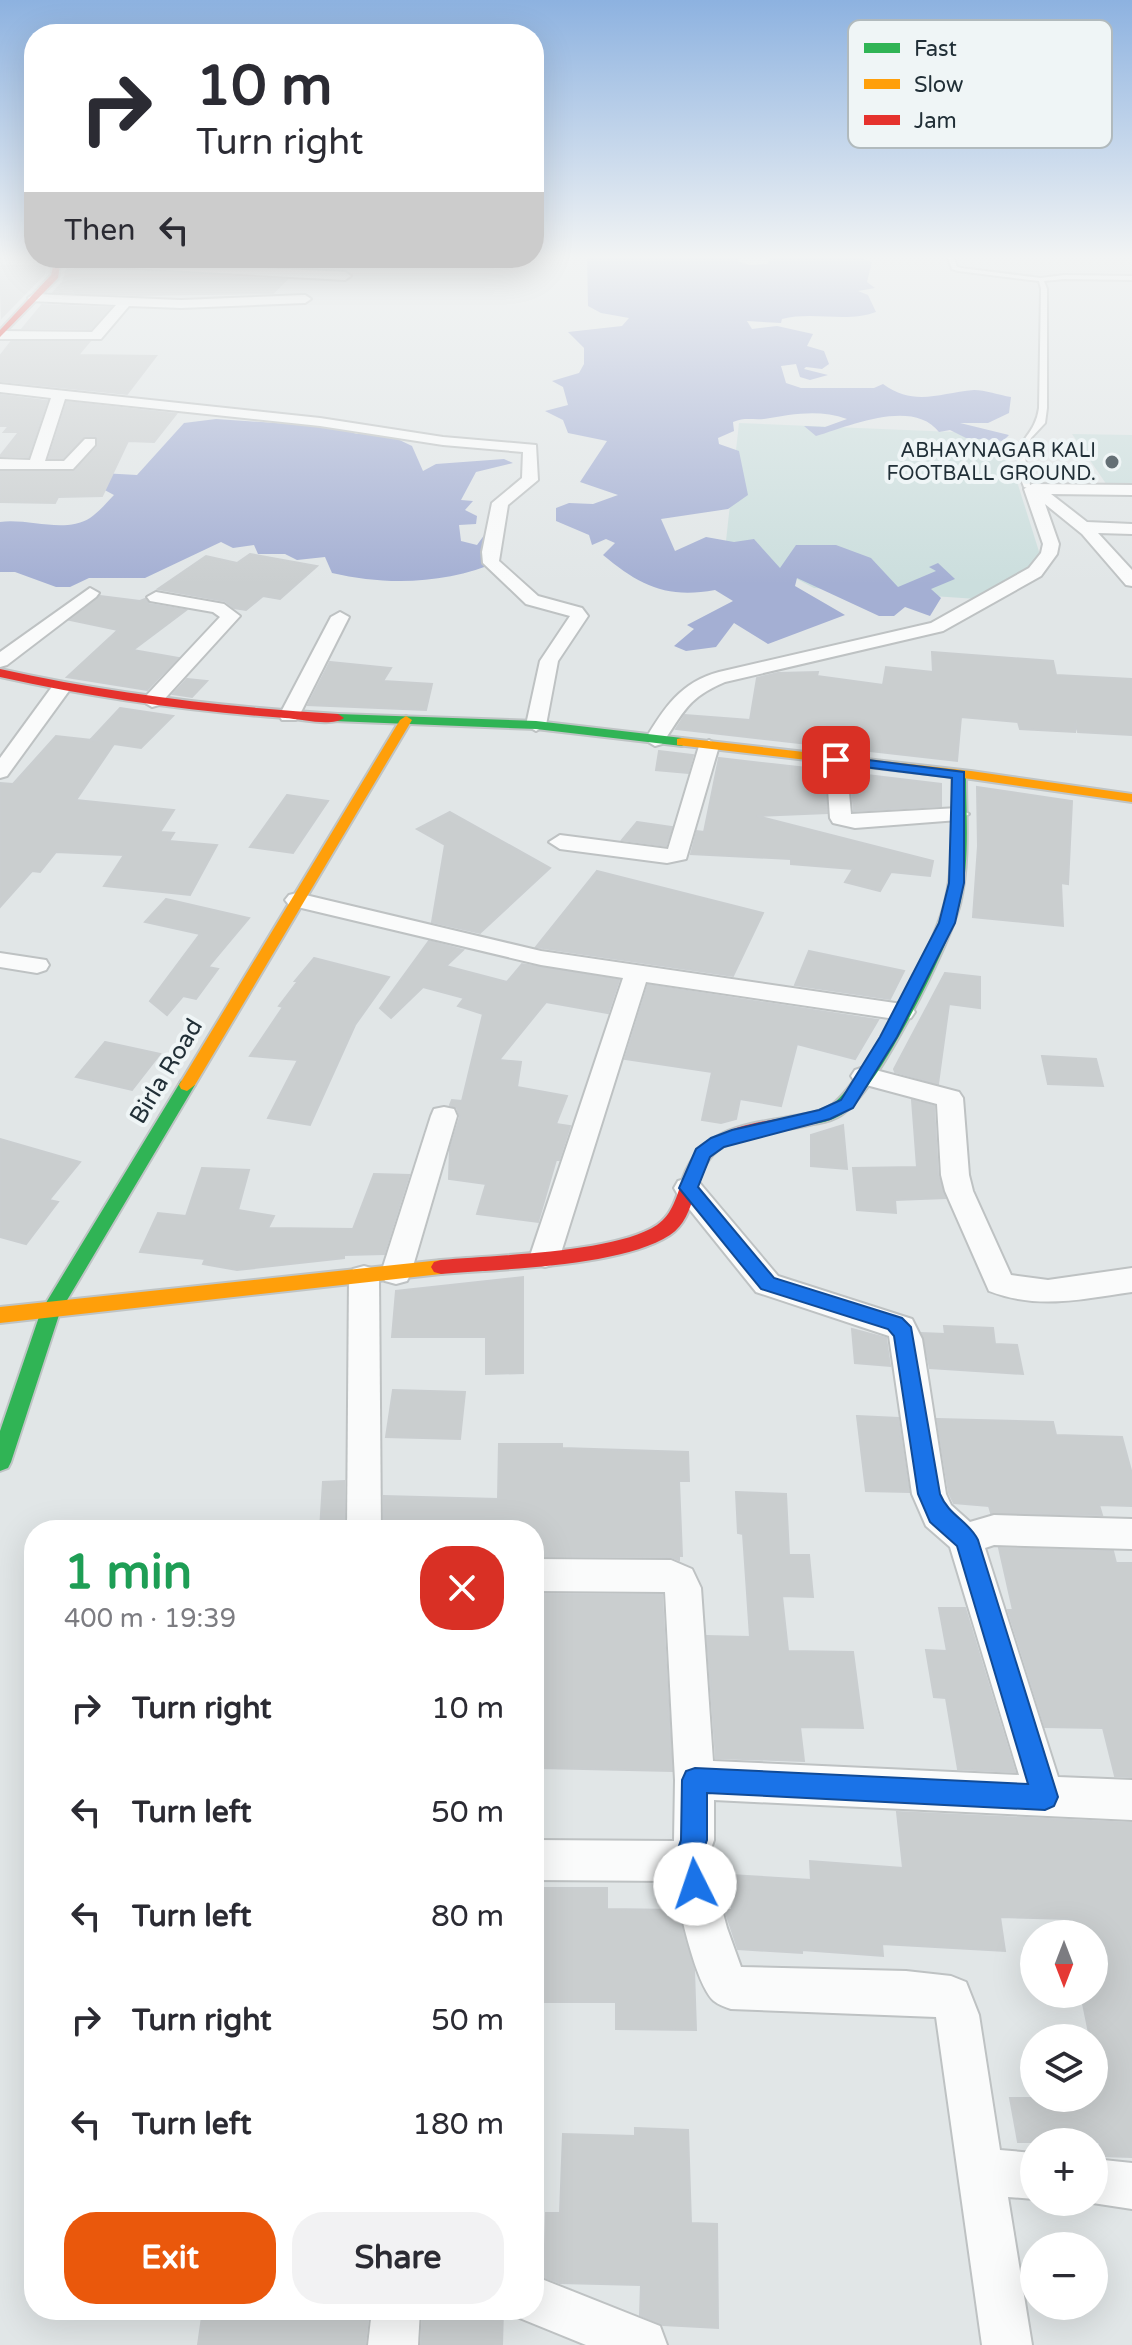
<!DOCTYPE html>
<html lang="en">
<head>
<meta charset="utf-8">
<style>
	:root { --surface:#fff; --page:#f2f2f3; --text:#2b2b33; --muted:#7c7c81; --accent:#ea580c }
	body { margin:0; font-family:"Varela Round",sans-serif; background:var(--page); color:var(--text); height:100vh; display:flex; flex-direction:column; font-size:30px; white-space:nowrap }
	* { box-sizing:border-box; margin:0 }
	p { font-size:26px; color:var(--muted) }
	.icon { flex:none; width:44px; height:44px; fill:none; stroke:currentColor; stroke-width:2; stroke-linecap:round; stroke-linejoin:round }
	.map { position:relative; flex:1; overflow:hidden }
	.sheet { position:absolute; left:24px; top:1520px; width:520px; height:800px; display:flex; flex-direction:column; background:var(--surface); border-radius:32px; box-shadow:0 8px 32px #0002 }
	.sheet>* { flex:none }
	.top-card { position:absolute; left:24px; top:24px; width:520px; height:244px; border-radius:32px; box-shadow:0 8px 32px #0002; background:#fff; color:var(--text); overflow:hidden }
	.needle { width:52px; rotate:180deg }
	.controls { position:absolute; left:1020px; top:1920px; display:grid; gap:16px }
	.controls a { display:grid; place-items:center; width:88px; height:88px; border-radius:50%; background:var(--surface); box-shadow:0 8px 32px #0002; font-size:40px }
	.pin { position:absolute; display:grid; place-items:center; width:68px; height:68px; color:#fff; margin:-34px; border-radius:16px; box-shadow:0 4px 12px #0006 }
	.me { position:absolute; width:88px; margin:-44px; rotate:356deg; stroke-linejoin:round; filter:drop-shadow(0 0 6px #0008) }
	.turn { display:flex; align-items:center; gap:28px; height:168px; padding:0 40px; font-size:36px }
	.turn .icon { width:104px; height:104px; stroke-width:2.5 }
	.turn b { display:block; font-size:56px; line-height:68px }
	.then { display:flex; align-items:center; height:76px; padding:0 40px; background:#0003; gap:16px; font-size:30px }
	.round { display:grid; place-items:center; flex:none; width:84px; height:84px; border-radius:32px; background:var(--page) }
	.summary { display:flex; align-items:center; justify-content:space-between; height:136px; padding:0 40px }
	h1 { font-size:48px; font-weight:700; line-height:60px; color:#1e9e55 }
	.action { display:flex; gap:16px; margin-top:auto; padding:16px 40px }
	.action a { flex:1; height:92px; border-radius:32px; background:var(--accent); color:#fff; font-size:32px; font-weight:700; line-height:92px; text-align:center }
	.action a+a { background:var(--page); color:var(--text) }
	ul { padding:0; list-style:none }
	li { display:flex; align-items:center; gap:24px; height:104px; padding:0 40px }
	li div { flex:1 }
	li b { display:block; font-size:30px }
	li em { font-style:normal }
	.map>svg:first-child { display:block }
</style>
</head>
<body>
<div class="map">
<svg width="1132" height="2345" viewBox="0 0 1132 2345">
	<rect width="100%" height="100%" fill="#e1e6e7"/>
	<g fill="#cbdedd">
		<polygon points="739,423 1002,434 1042,561 977,599 814,588 726,541"/>
		<polygon points="1072,434 1132,435 1132,488 1109,488"/>
	</g>
	<g fill="#a4afd3">
		<path d="M587,256H760L742,257L737,261L749,265L767,264L772,256H854L872,262L867,282L875,288L858,291L868,295L876,312C847,323 813,311 782,319L781,323L747,321L752,329L777,326L813,334L807,346L824,351L829,364L822,369L806,367L804,369L828,375L810,380L800,377L796,364L781,366L786,383L801,388H874L883,384C915,407 939,393 974,390C985,390 999,395 1011,397L1009,413L988,423H960L1009,435L1003,441L966,438L950,430L939,432C913,398 849,426 816,436L804,426L825,427L847,419C819,409 793,414 764,419C752,420 745,417 733,422L734,431L718,438L719,444L739,451L748,495L728,509L661,519L675,551L706,537L734,542L754,539L780,568L796,545H836L871,558L898,587L936,571L929,567L938,563L955,579L931,589L941,598L930,616L905,607L894,616H879L797,578L795,586L845,615L768,644L734,623L716,647L686,651L674,646L694,629L687,625L733,601L715,590C666,599 639,585 603,555L615,543L606,539L592,545L589,535L556,521V508L569,503L593,504L618,495L580,482L607,441L568,433L563,420L545,411L568,405L563,387L552,381L579,373L584,364V348L568,332L622,326L629,318L601,313L588,306Z"/>
		<path d="M216,419L335,427L357,434H387L412,446L423,471L436,464L504,459L513,463L476,472L461,500L473,501L465,510L477,516L476,524L459,525L461,541L477,545L485,534L501,541L488,552L500,561C446,584 388,586 332,573L325,557L297,560L285,554H258L254,545L233,548L221,542L145,578H89L70,587H56L15,572H0V522C29,518 64,534 90,518C99,512 107,502 114,495L80,477L83,472L137,475L184,423Z"/>
	</g>
	<g fill="#cacecf" stroke="#caced0" stroke-width="2">
		<polygon points="0,265 45,267 44,274 2,317"/>
		<polygon points="67,268 79,268 286,280 273,293 138,295 54,292 63,282"/>
		<polygon points="42,305 110,308 91,329 23,328"/>
		<polygon points="11,342 89,342 78,355 156,356 127,394 0,381 0,356"/>
		<polygon points="0,395 47,401 28,457 0,456 19,432 4,432 9,426 0,426"/>
		<polygon points="67,402 176,414 154,442 128,441 102,496 58,497 55,503 0,502 0,472 73,472 97,447 97,437 85,436 63,458 49,458"/>
		<polygon points="250,554 317,566 280,599 263,596 246,610 234,608 225,601 158,589 206,556 237,563"/>
		<polygon points="100,596 140,601 145,599 149,604 186,610 133,650 178,658 147,690 67,677 118,630 70,620"/>
		<polygon points="932,652 1053,661 1056,675 1132,679 1132,735 1078,732 1075,723 1075,732 1020,729 1018,722 961,717 957,761 676,729 685,715 750,720 757,678 778,673 818,672 817,676 883,685 886,667 933,672"/>
		<polygon points="330,662 391,668 383,681 432,684 426,710 308,705"/>
		<polygon points="187,679 207,681 192,697 173,694"/>
		<polygon points="120,708 173,716 141,748 114,744 76,800 174,810 160,832 174,833 169,841 217,845 190,895 104,886 124,855 56,852 40,872 32,871 0,907 0,783 13,784 56,736 101,741 91,739"/>
		<polygon points="659,751 693,755 688,773 656,770"/>
		<polygon points="719,758 824,770 827,813 757,816 933,861 930,876 891,872 880,891 845,882 853,869 791,864 791,859 691,854 697,831 704,832"/>
		<polygon points="850,773 941,784 941,806 854,811"/>
		<polygon points="977,787 1072,801 1068,884 1061,883 1063,926 973,917 978,846"/>
		<polygon points="287,795 328,801 293,853 250,847"/>
		<polygon points="450,812 550,868 480,933 432,922 445,845 417,829"/>
		<polygon points="637,822 672,827 666,846 622,840"/>
		<polygon points="597,871 763,913 733,976 536,947"/>
		<polygon points="166,899 249,918 208,967 218,969 196,999 183,996 167,1015 150,1001 200,934 145,922"/>
		<polygon points="429,941 463,950 446,966 507,982 522,964 619,980 608,1013 546,1002 499,1060 521,1062 517,1087 567,1096 556,1124 570,1126 559,1160 556,1160 538,1222 477,1214 486,1184 449,1179 450,1149 460,1117 457,1108 450,1105 452,1100 462,1101 483,1014 458,1006 464,998 423,987 391,1018 380,1008"/>
		<polygon points="809,951 904,971 890,999 795,985"/>
		<polygon points="314,958 389,977 355,1025 310,1125 268,1118 298,1060 250,1056 283,1007 279,1006 298,981 295,981"/>
		<polygon points="945,973 980,977 980,1008 949,1004 938,1084 895,1072 894,1069"/>
		<polygon points="648,985 878,1020 855,1059 797,1044 781,1106 740,1099 736,1119 721,1123 702,1120 712,1072 625,1059"/>
		<polygon points="105,1042 160,1054 132,1090 76,1077"/>
		<polygon points="1042,1056 1096,1059 1103,1086 1048,1084"/>
		<polygon points="912,1100 934,1106 938,1175 945,1198 895,1200 896,1213 857,1210 853,1168 917,1167"/>
		<polygon points="843,1125 847,1169 811,1166 811,1135"/>
		<polygon points="0,1139 80,1162 49,1200 58,1202 26,1244 0,1237"/>
		<polygon points="202,1168 249,1170 238,1210 274,1216 268,1228 353,1229 374,1174 409,1175 384,1254 344,1255 344,1258 237,1270 203,1264 205,1259 140,1252 158,1213 186,1216"/>
		<polygon points="523,1277 523,1373 486,1374 486,1337 392,1337 396,1291"/>
		<polygon points="944,1326 993,1328 995,1344 1017,1345 1023,1374 930,1368 922,1333 945,1334"/>
		<polygon points="852,1329 886,1338 890,1366 855,1363"/>
		<polygon points="393,1390 465,1392 460,1439 386,1437"/>
		<polygon points="857,1416 898,1418 909,1492 866,1491"/>
		<polygon points="937,1419 1053,1422 1056,1435 1122,1437 1132,1474 1132,1506 1099,1505 1102,1515 991,1513 989,1506 954,1503 949,1493"/>
		<polygon points="499,1444 562,1444 562,1448 688,1452 689,1481 679,1481 682,1556 679,1556 679,1560 671,1557 534,1556 534,1530 384,1530 384,1496 498,1499"/>
		<polygon points="344,1481 344,1530 320,1530 323,1482"/>
		<polygon points="736,1492 786,1494 789,1555 809,1555 813,1597 782,1596 788,1651 853,1652 863,1728 800,1727 804,1761 716,1758 707,1636 750,1637 743,1534 738,1533"/>
		<polygon points="999,1548 1113,1551 1116,1563 1132,1563 1132,1777 1115,1776 1103,1728 1045,1727 1008,1610 1013,1610"/>
		<polygon points="534,1594 662,1595 672,1771 540,1768 543,1690 534,1690"/>
		<polygon points="939,1608 965,1608 1015,1772 958,1769 946,1698 934,1697 926,1650 947,1651"/>
		<polygon points="897,1812 1132,1823 1132,2157 1102,2156 1099,2142 1018,2142 1010,2098 1094,2098 1094,2038 1090,2038 1081,1994 1094,1994 1094,1934 1072,1934 1070,1919 1000,1917 1005,1951 882,1944 883,1956 802,1950 802,1953 738,1949 725,1910 732,1910 731,1875 811,1880 810,1861 903,1868"/>
		<polygon points="534,1888 607,1888 607,1909 677,1910 694,1970 696,2030 616,2029 616,2002 534,2002"/>
		<polygon points="635,2128 688,2130 691,2223 717,2224 718,2328 663,2325 640,2315 641,2285 560,2283 544,2277 546,2213 560,2213 563,2134 635,2136"/>
		<polygon points="203,2310 369,2310 365,2345 198,2345"/>
		<polygon points="423,2310 503,2310 502,2345 421,2345"/>
	</g>
	<g fill="none" stroke-linecap="round" stroke-linejoin="round">
		<defs>
			<path id="lane" d="M947,256H953L957,267L961,268L1041,278L1064,275L1132,276V280L1064,279L1044,281L1047,289V408L1045,423L1031,438L1025,452L1026,468L1031,489L1024,487C1005,438 1034,444 1039,408L1041,289L1039,281L958,271L952,269Z"/>
			<g id="street">
				<polygon points="56,258 345,272 351,276 345,280 58,264 52,261"/>
				<polygon points="34,294 181,300 305,295 311,299 305,303 181,308 129,306 101,339 0,339 0,331 92,332 116,305 30,301 28,298"/>
				<polygon points="0,384 320,418 443,437 536,445 538,480 508,505 499,561 538,596 582,608 588,616 558,661 546,725 536,731 526,725 540,661 570,616 526,604 483,563 482,552 492,503 522,478 523,452 443,445 320,426 65,399 45,461 64,461 85,439 95,439 95,445 73,469 0,469 0,459 30,460 51,398 0,392"/>
				<path d="M1032,484L1132,485V495L1051,494L1087,522L1132,524V534L1098,533L1132,570V586L1126,585L1082,534L1045,504L1059,544L1057,554L1041,576L943,631L725,682C687,698 684,712 662,744L655,746L645,740C664,708 681,682 719,672L931,623L1029,568L1041,553L1043,544L1024,489Z"/>
				<polygon points="90,588 99,593 96,597 7,665 0,667 0,652"/>
				<polygon points="156,592 224,604 240,616 159,705 152,707 142,701 145,697 220,617 213,612 150,601 147,597"/>
				<polygon points="340,612 349,617 299,716 296,720 282,720 279,716 331,617"/>
				<polygon points="61,682 71,688 7,776 0,778 0,758 54,684"/>
				<polygon points="709,740 719,746 686,859 667,863 560,849 549,842 560,835 668,849 699,746"/>
				<polygon points="836,754 846,760 851,814 958,808 969,814 958,820 855,828 833,823 830,818 826,760"/>
				<polygon points="297,893 541,951 902,1004 911,1006 915,1012 911,1018 902,1020 646,982 560,1256 555,1264 545,1267 535,1264 530,1256 623,978 541,965 289,905 285,900 289,895"/>
				<polygon points="0,953 46,960 49,965 46,970 37,973 0,967"/>
				<path d="M864,1067L959,1092L963,1098L969,1175L973,1191L1011,1275L1048,1280L1132,1268V1292C1082,1299 1038,1310 989,1291L945,1191L941,1175L937,1104L855,1082L851,1076L855,1070Z"/>
				<polygon points="444,1107 454,1109 457,1116 411,1273 407,1281 396,1284 385,1281 381,1273 431,1116 434,1109"/>
				<path d="M688,1178L698,1181L778,1276L912,1319L922,1339L946,1494L951,1505L970,1522L994,1515L1132,1519V1549L994,1545L985,1548L1058,1777L1132,1780V1820L714,1800V1840L708,1857L727,1928L741,1967L906,1971L951,1976L966,1982L979,2015L1000,2150L1034,2153V2199L1008,2197L1032,2345H982L936,2017L731,2009C725,2007 719,2005 714,2001C695,1984 680,1908 673,1881L534,1880V1840L674,1841L675,1780L665,1592L534,1591V1559L671,1560L692,1569L701,1588L713,1761L1019,1775L950,1547L926,1526L912,1494L889,1336L756,1292L678,1195L674,1188L678,1181Z"/>
				<polygon points="364,1266 375,1269 379,1277 381,1530 347,1530 349,1277 353,1269"/>
				<polygon points="1094,2159 1132,2163 1132,2209 1086,2202 1094,2202"/>
				<polygon points="534,2276 660,2326 667,2345 586,2345 517,2317 514,2310 534,2310"/>
				<polygon points="372,2310 420,2310 418,2345 368,2345"/>
			</g>
			<g id="fast">
				<polygon points="338,714 536,721 682,738 688,742 682,746 536,729 334,721 332,718"/>
				<path d="M959,771L966,775C966,817 970,862 960,904C948,949 880,1084 845,1112C836,1120 816,1126 805,1123L802,1119L805,1115C814,1112 825,1110 833,1104C868,1076 934,947 945,902C955,861 952,817 952,775Z"/>
				<polygon points="187,1079 195,1085 60,1312 11,1462 8,1468 0,1471 0,1431 41,1311 181,1081"/>
			</g>
			<g id="slow">
				<polygon points="406,716 412,720 195,1085 187,1091 181,1089 179,1085 400,720"/>
				<polygon points="682,738 971,771 1132,794 1132,802 971,779 677,745 677,739"/>
				<polygon points="441,1260 448,1262 451,1267 448,1272 441,1274 0,1323 0,1307"/>
			</g>
			<g id="jam">
				<polygon points="38,258 61,259 58,278 0,337 0,330 51,275 54,262"/>
				<path d="M0,669C112,694 224,707 338,714L344,718C332,727 301,719 285,718C189,711 94,698 0,677Z"/>
				<path d="M811,1113L817,1115L820,1119L817,1123C786,1132 744,1130 717,1151C691,1172 699,1216 670,1235C621,1267 500,1269 441,1274L434,1272L431,1267L434,1262L441,1260C494,1255 615,1253 657,1225C673,1214 677,1195 683,1178C704,1121 760,1124 811,1113Z"/>
			</g>
		</defs>
		<use href="#lane" stroke="#bec2c3" stroke-width="4"/>
		<use href="#street" stroke="#bec2c3" stroke-width="4"/>
		<use href="#fast" stroke="#bfc4c5" stroke-width="4"/>
		<use href="#slow" stroke="#bfc4c5" stroke-width="4"/>
		<use href="#jam" stroke="#bfc4c5" stroke-width="4"/>
		<use href="#lane" fill="#fafbfb" fill-rule="evenodd"/>
		<use href="#street" fill="#fafbfb" fill-rule="evenodd"/>
		<use href="#fast" fill="#30b455" fill-rule="evenodd"/>
		<use href="#slow" fill="#ff9f0a" fill-rule="evenodd"/>
		<use href="#jam" fill="#e5322d" fill-rule="evenodd"/>
	</g>
	<linearGradient id="sky" x2="0" y2="1"><stop stop-color="#8db2e0"/><stop offset="0.44" stop-color="#f2f4f4"/><stop offset="1" stop-color="#f2f4f4" stop-opacity="0"/></linearGradient>
	<rect width="1132" height="584" fill="url(#sky)"/>
	<path fill="#1a73e8" stroke="#114b97" stroke-width="2" d="M836,756L964,772V883L955,923L897,1037L853,1108L830,1119L724,1147L710,1157L698,1187L774,1278L902,1318L911,1327L940,1494C949,1516 969,1521 978,1540L1058,1797L1054,1806L1045,1810L707,1793V1840L701,1857L708,1884L705,1894L695,1898L686,1894L675,1857L681,1840L682,1780L686,1771L695,1768L1028,1784L957,1546L930,1522L918,1494L894,1336L888,1329L761,1289L679,1188L696,1149L711,1138L732,1130L819,1110L841,1100L880,1037L939,923L949,883L952,778L832,763L830,760Z"/>
	<circle fill="#646f75" stroke="#eff5f6" stroke-width="3" cx="1112" cy="462" r="8"/>
	<g text-anchor="middle" stroke-width="8" stroke-linejoin="round" paint-order="stroke">
		<g font-size="20" fill="#212f37" stroke="#eff5f6" text-anchor="end">
			<text x="1096" y="457">ABHAYNAGAR KALI<tspan x="1096" dy="23">FOOTBALL GROUND.</tspan></text>
		</g>
		<g font-size="24" fill="#212f37" stroke="#eff5f6">
			<text transform="translate(166 1071) rotate(-59)" y="8">Birla Road</text>
		</g>
	</g>
	<rect x="848" y="20" width="264" height="128" rx="12" fill="#eff5f6" stroke="#b1babd" stroke-width="2"/>
	<rect x="864" y="43" width="36" height="10" fill="#30b455"/>
	<rect x="864" y="79" width="36" height="10" fill="#ff9f0a"/>
	<rect x="864" y="115" width="36" height="10" fill="#e5322d"/>
	<g font-size="22" fill="#212f37">
		<text x="914" y="56">Fast</text>
		<text x="914" y="92">Slow</text>
		<text x="914" y="128">Jam</text>
	</g>
</svg>
<div class="controls">
<a><svg class="needle" viewBox="-14 -14 28 28"><path d="M0-13l5 13h-10z" fill="#e53935"/><path d="M0 13l5-13h-10z" fill="#7c7c81"/></svg></a>
<a><svg class="icon" aria-label="layers" viewBox="0 0 24 24"><path d="M12 4l9 5-9 5-9-5zM3 14l9 5 9-5"/></svg></a>
<a>+</a>
<a>−</a>
</div>
<div class="pin" style="left:836px;top:760px;background:#d93025"><svg class="icon" aria-label="arrive" viewBox="0 0 24 24"><path d="M6 21V4h12l-3 4 3 4H6"/></svg></div>
<svg class="me" style="left:695px;top:1884px" viewBox="-20 -20 40 40"><circle r="19" fill="#fff"/><path d="M0-13L10 11 0 6-10 11z" fill="#1a73e8"/></svg>
<div class="top-card">
<div class="turn"><svg class="icon" aria-label="right" viewBox="0 0 24 24"><path d="M7 20v-9h11M14 6l5 5-5 5"/></svg><div><b>10 m</b>Turn right</div></div>
<div class="then">Then<svg class="icon" aria-label="left" viewBox="0 0 24 24"><path d="M17 20v-9H6M10 6l-5 5 5 5"/></svg></div>
</div>
<section class="sheet">
<div class="summary"><div><h1>1 min</h1><p>400 m · 19:39</p></div><a class="round" style="background:#d93025;color:#fff"><svg class="icon" aria-label="close" viewBox="0 0 24 24"><path d="M6 6l12 12M18 6L6 18"/></svg></a></div>
<ul>
<li><svg class="icon" aria-label="right" viewBox="0 0 24 24"><path d="M7 20v-9h11M14 6l5 5-5 5"/></svg><div><b>Turn right</b></div><em>10 m</em></li>
<li><svg class="icon" aria-label="left" viewBox="0 0 24 24"><path d="M17 20v-9H6M10 6l-5 5 5 5"/></svg><div><b>Turn left</b></div><em>50 m</em></li>
<li><svg class="icon" aria-label="left" viewBox="0 0 24 24"><path d="M17 20v-9H6M10 6l-5 5 5 5"/></svg><div><b>Turn left</b></div><em>80 m</em></li>
<li><svg class="icon" aria-label="right" viewBox="0 0 24 24"><path d="M7 20v-9h11M14 6l5 5-5 5"/></svg><div><b>Turn right</b></div><em>50 m</em></li>
<li><svg class="icon" aria-label="left" viewBox="0 0 24 24"><path d="M17 20v-9H6M10 6l-5 5 5 5"/></svg><div><b>Turn left</b></div><em>180 m</em></li>
</ul>
<div class="action"><a>Exit</a><a>Share</a></div>
</section>
</div>
</body>
</html>
